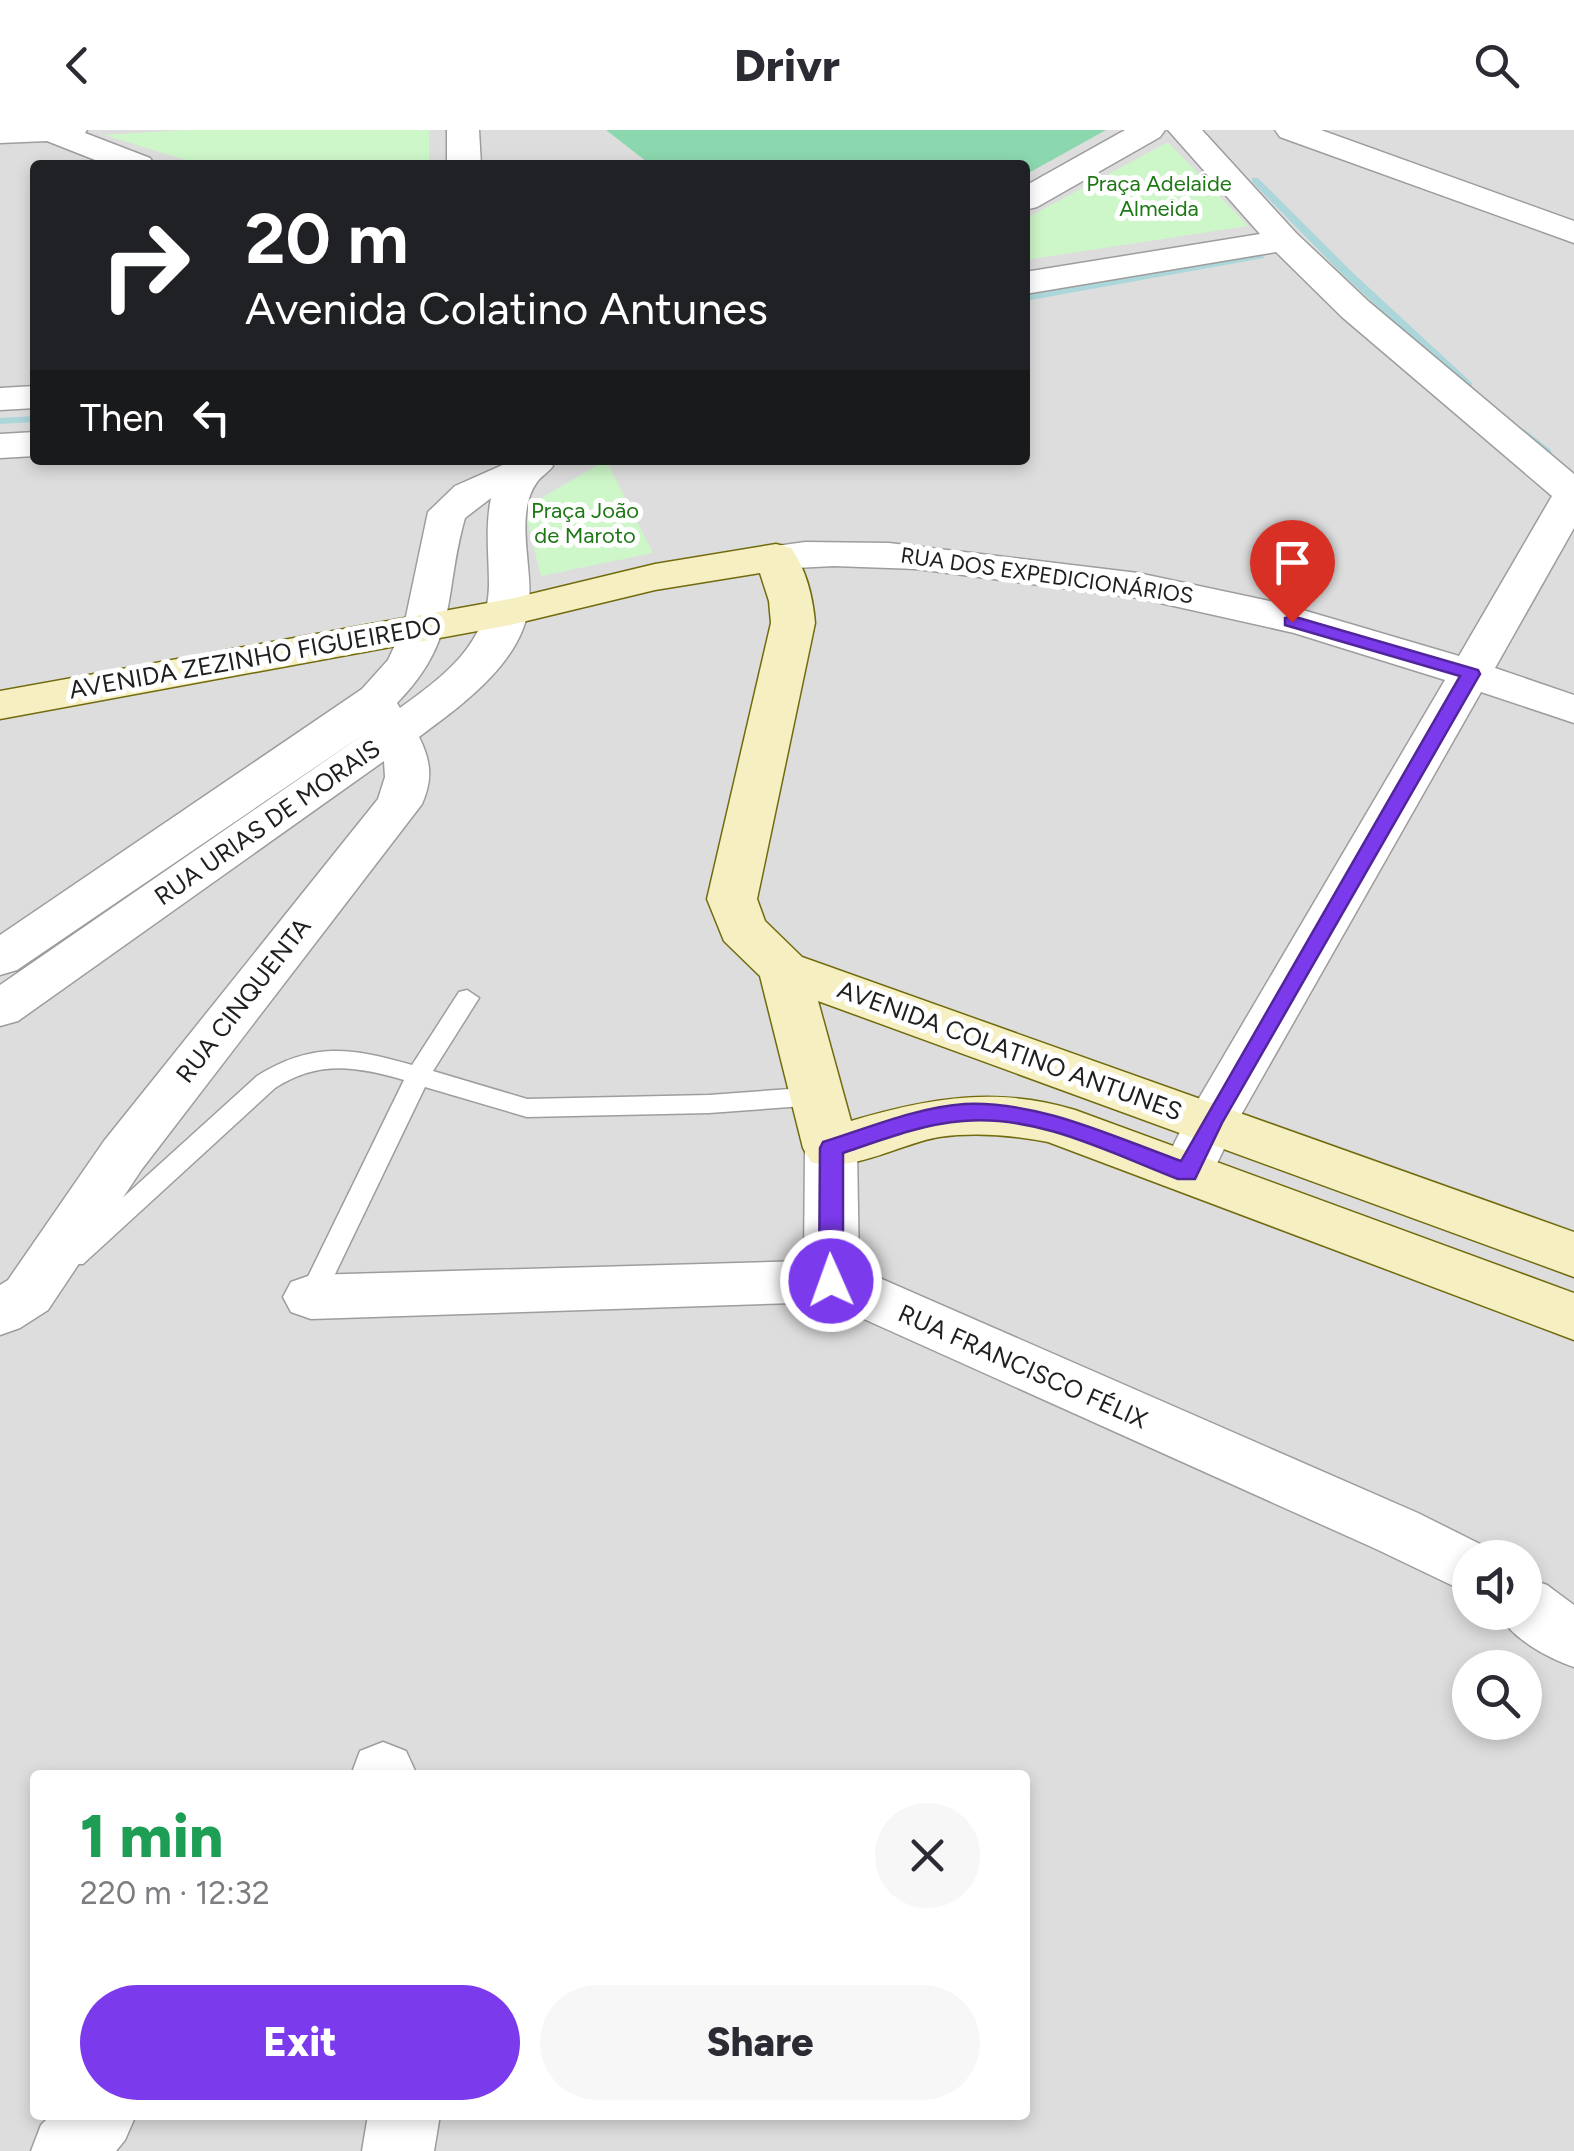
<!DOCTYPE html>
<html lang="en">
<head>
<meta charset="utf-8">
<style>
	:root { --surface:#fff; --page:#f7f7f7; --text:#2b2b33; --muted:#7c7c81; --accent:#7c3aed }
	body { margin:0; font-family:Figtree,sans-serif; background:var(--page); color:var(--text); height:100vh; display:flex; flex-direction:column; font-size:38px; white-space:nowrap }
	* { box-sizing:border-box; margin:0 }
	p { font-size:32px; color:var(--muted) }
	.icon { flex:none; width:55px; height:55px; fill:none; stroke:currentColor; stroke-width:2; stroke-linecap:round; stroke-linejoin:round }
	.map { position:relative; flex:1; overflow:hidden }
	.drawer { position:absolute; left:30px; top:1640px; width:1000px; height:350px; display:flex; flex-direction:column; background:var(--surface); border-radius:10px; box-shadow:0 5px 15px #0003 }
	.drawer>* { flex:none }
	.guide { position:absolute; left:30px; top:30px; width:1000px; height:305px; border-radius:10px; box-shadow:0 5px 15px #0003; background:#202124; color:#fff; overflow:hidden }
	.fabs { position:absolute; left:1452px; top:1410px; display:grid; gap:20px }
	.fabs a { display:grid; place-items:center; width:90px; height:90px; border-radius:50%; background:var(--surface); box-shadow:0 5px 15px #0003; font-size:50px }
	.pin { position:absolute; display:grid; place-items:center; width:85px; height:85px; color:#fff; margin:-102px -42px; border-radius:50% 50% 50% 0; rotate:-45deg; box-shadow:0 0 10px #0007 }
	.pin .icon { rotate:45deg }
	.me { position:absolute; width:110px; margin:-55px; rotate:358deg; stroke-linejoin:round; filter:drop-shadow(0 0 8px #0008) }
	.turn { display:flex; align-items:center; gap:35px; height:210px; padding:0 50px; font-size:45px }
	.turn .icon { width:130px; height:130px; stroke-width:2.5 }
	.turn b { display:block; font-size:70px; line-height:85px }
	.then { display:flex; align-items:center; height:95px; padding:0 50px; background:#0003; gap:20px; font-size:38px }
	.round { display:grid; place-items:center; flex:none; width:105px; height:105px; border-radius:52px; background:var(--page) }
	.overview { display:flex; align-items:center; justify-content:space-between; height:170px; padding:0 50px }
	h1 { font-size:60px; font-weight:800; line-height:75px; color:#1e9e55 }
	.action { display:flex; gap:20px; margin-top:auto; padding:20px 50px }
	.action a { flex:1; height:115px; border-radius:60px; background:var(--accent); color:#fff; font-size:40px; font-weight:800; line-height:115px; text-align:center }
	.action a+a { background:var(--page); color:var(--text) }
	header { display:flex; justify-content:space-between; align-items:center; height:130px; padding:0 50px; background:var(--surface); font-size:45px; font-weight:800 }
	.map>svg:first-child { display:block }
</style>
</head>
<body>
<header><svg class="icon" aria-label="back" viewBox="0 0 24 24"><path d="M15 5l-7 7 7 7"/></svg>Drivr<svg class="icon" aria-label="search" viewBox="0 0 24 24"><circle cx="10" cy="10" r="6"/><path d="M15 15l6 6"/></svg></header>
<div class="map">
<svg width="1574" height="2021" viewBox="0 0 1574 2021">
	<rect width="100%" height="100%" fill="#f0ece8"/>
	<path fill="#deddde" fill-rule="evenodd" d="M0,0H1574V2021H0ZM35,35H1025V330H35ZM1470,1428H1525V1482H1470ZM1470,1538H1525V1592H1470ZM35,1645H1025V1985H35Z"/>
	<g fill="#cdf6c9">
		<polygon points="184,0 429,0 429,35 202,35 104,5"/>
		<polygon points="1168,12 1248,96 1025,130 1025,89"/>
		<polygon points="606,330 653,423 541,446 524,378"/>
	</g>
	<polygon fill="#8cd8ae" points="606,0 1106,0 1025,45 1025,35 651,35"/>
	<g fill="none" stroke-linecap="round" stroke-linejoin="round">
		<g fill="#acd7da" fill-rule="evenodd">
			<polygon points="1252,48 1258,48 1351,141 1472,253 1472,257 1464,257 1343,145 1252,52"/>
			<polygon points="1260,123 1264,124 1264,128 1025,171 1025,165"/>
			<polygon points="35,286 35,292 0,294 0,288"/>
			<polygon points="1524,299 1551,320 1551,324 1543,324 1520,304 1519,302"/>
		</g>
		<defs>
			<path id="service" d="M467,860L479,868L433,941L527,969L709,965L818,957L830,966L818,975L709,983L527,987L425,957L324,1167L320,1174L311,1177L302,1174L298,1167L404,950C356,936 318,930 275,958L83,1134H65L61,1127L65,1120L257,946C313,911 353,918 412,935L459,862Z"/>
			<g id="minor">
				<polygon points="0,0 87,0 85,3 150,28 155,35 108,35 47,11 0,13"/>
				<polygon points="447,0 479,0 481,35 447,35"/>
				<polygon points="1125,0 1165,0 1160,7 1037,77 1025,80 1025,56"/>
				<polygon points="1168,0 1202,0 1296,103 1368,171 1574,344 1574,398 1495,538 1574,565 1574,593 1481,562 1237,992 1206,1056 1187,1062 1168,1056 1160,1042 1185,992 1445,550 1294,503 1138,468 917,439 834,436 776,439 762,436 756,427 762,418 805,412 889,413 1138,443 1279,473 1459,526 1552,366 1342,187 1276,122 1025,164 1025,142 1260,104"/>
				<polygon points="1275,0 1321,0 1574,91 1574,113 1280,7"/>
				<polygon points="35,256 35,278 0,280 0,258"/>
				<polygon points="35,302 35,326 0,328 0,304"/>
				<path d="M514,330H548L553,336C548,343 541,346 537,352C514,384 533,437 529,474C523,532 462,575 419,607C431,631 433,649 422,674L142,1039L48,1180L20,1198L0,1205V1155L8,1150L104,1011L378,669L385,647L384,631L18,891L0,896V855L370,600L17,840L0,845V805L362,559L388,530L404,496L428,382L455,356ZM491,368C485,398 489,426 489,455C488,514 444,546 400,578L397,573C460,509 443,464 465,388Z"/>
				<polygon points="831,999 850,1004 857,1018 859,1139 1418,1383 1492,1420 1495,1428 1470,1428 1470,1464 1376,1419 826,1172 311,1189 291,1182 283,1167 291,1152 311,1145 804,1131 805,1018 812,1004"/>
				<path d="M1525,1447L1547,1455L1574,1475V1537C1548,1528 1510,1508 1498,1482H1525Z"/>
				<polygon points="383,1612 406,1621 417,1645 351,1645 360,1621"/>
				<polygon points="51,1985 136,1985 125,2010 116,2021 31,2021 41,1995"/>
				<polygon points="368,1985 440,1985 434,2021 362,2021"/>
			</g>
			<path id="secondary" d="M776,414L791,418C806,439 813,468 815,493L757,769L765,791L802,827L1574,1102V1147L818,871L851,991C928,968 997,956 1075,980L1574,1163V1210L1048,1012C1012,1005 976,1002 939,1007C899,1014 851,1044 811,1032L803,1018L760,846L724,811L707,769L771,493L769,471L760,443L655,460L510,495L0,589V561L510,469L655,434Z"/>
		</defs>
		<use href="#service" stroke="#9d9d9d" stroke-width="3"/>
		<use href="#minor" stroke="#9d9d9d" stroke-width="3"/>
		<use href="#secondary" stroke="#716b0e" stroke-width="3"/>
		<use href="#service" fill="#fff" fill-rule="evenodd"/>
		<use href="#minor" fill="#fff" fill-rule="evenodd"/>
		<use href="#secondary" fill="#f5efc1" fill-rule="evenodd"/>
	</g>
	<path fill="#7c3aed" stroke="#51269a" stroke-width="2.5" d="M1292,486L1478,540L1480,544L1222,993L1195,1049H1178C1111,1023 1037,984 963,991C922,994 881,1010 843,1023V1151L839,1157H823L819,1151L820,1018L823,1012C868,998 918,977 965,974C1040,971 1111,1006 1181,1031L1460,546L1285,495V488Z"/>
	<g text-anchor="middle" stroke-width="10" stroke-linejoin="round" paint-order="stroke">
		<g font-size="22" fill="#1d7815" stroke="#fff">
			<text x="1159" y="61">Praça Adelaide<tspan x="1159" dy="25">Almeida</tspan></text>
			<text x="585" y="388">Praça João<tspan x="585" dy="25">de Maroto</tspan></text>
		</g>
		<g font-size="22" fill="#202020" stroke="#fff">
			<text transform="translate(1047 445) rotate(8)" y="8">RUA DOS EXPEDICIONÁRIOS</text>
		</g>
		<g font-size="25" fill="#202020" stroke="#fff">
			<text transform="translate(255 527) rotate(-10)" y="9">AVENIDA ZEZINHO FIGUEIREDO</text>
			<text transform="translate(267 692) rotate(-35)" y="9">RUA URIAS DE MORAIS</text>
			<text transform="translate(243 870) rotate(-52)" y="9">RUA CINQUENTA</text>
			<text transform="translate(1010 920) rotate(20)" y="9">AVENIDA COLATINO ANTUNES</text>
			<text transform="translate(1023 1236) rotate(24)" y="9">RUA FRANCISCO FÉLIX</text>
		</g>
	</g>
</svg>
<div class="fabs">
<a><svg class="icon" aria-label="sound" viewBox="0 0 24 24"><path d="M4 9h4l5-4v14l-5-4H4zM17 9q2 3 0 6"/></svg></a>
<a><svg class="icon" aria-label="search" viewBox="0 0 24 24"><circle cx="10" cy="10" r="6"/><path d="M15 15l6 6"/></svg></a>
</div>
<div class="pin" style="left:1292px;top:492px;background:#d93025"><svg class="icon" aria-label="arrive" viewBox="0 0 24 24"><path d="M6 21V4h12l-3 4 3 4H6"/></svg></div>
<svg class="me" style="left:831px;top:1151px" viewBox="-20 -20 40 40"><circle r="17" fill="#7c3aed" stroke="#fff" stroke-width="3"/><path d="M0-11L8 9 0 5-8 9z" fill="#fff"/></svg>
<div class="guide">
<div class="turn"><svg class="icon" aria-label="right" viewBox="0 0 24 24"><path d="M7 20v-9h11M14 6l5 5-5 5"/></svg><div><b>20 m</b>Avenida Colatino Antunes</div></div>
<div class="then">Then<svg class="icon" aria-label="left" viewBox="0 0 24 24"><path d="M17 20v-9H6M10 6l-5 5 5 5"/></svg></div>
</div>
<section class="drawer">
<div class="overview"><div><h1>1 min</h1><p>220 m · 12:32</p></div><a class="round"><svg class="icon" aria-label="close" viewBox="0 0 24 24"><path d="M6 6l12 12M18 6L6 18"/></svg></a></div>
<div class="action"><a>Exit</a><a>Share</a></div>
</section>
</div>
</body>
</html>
